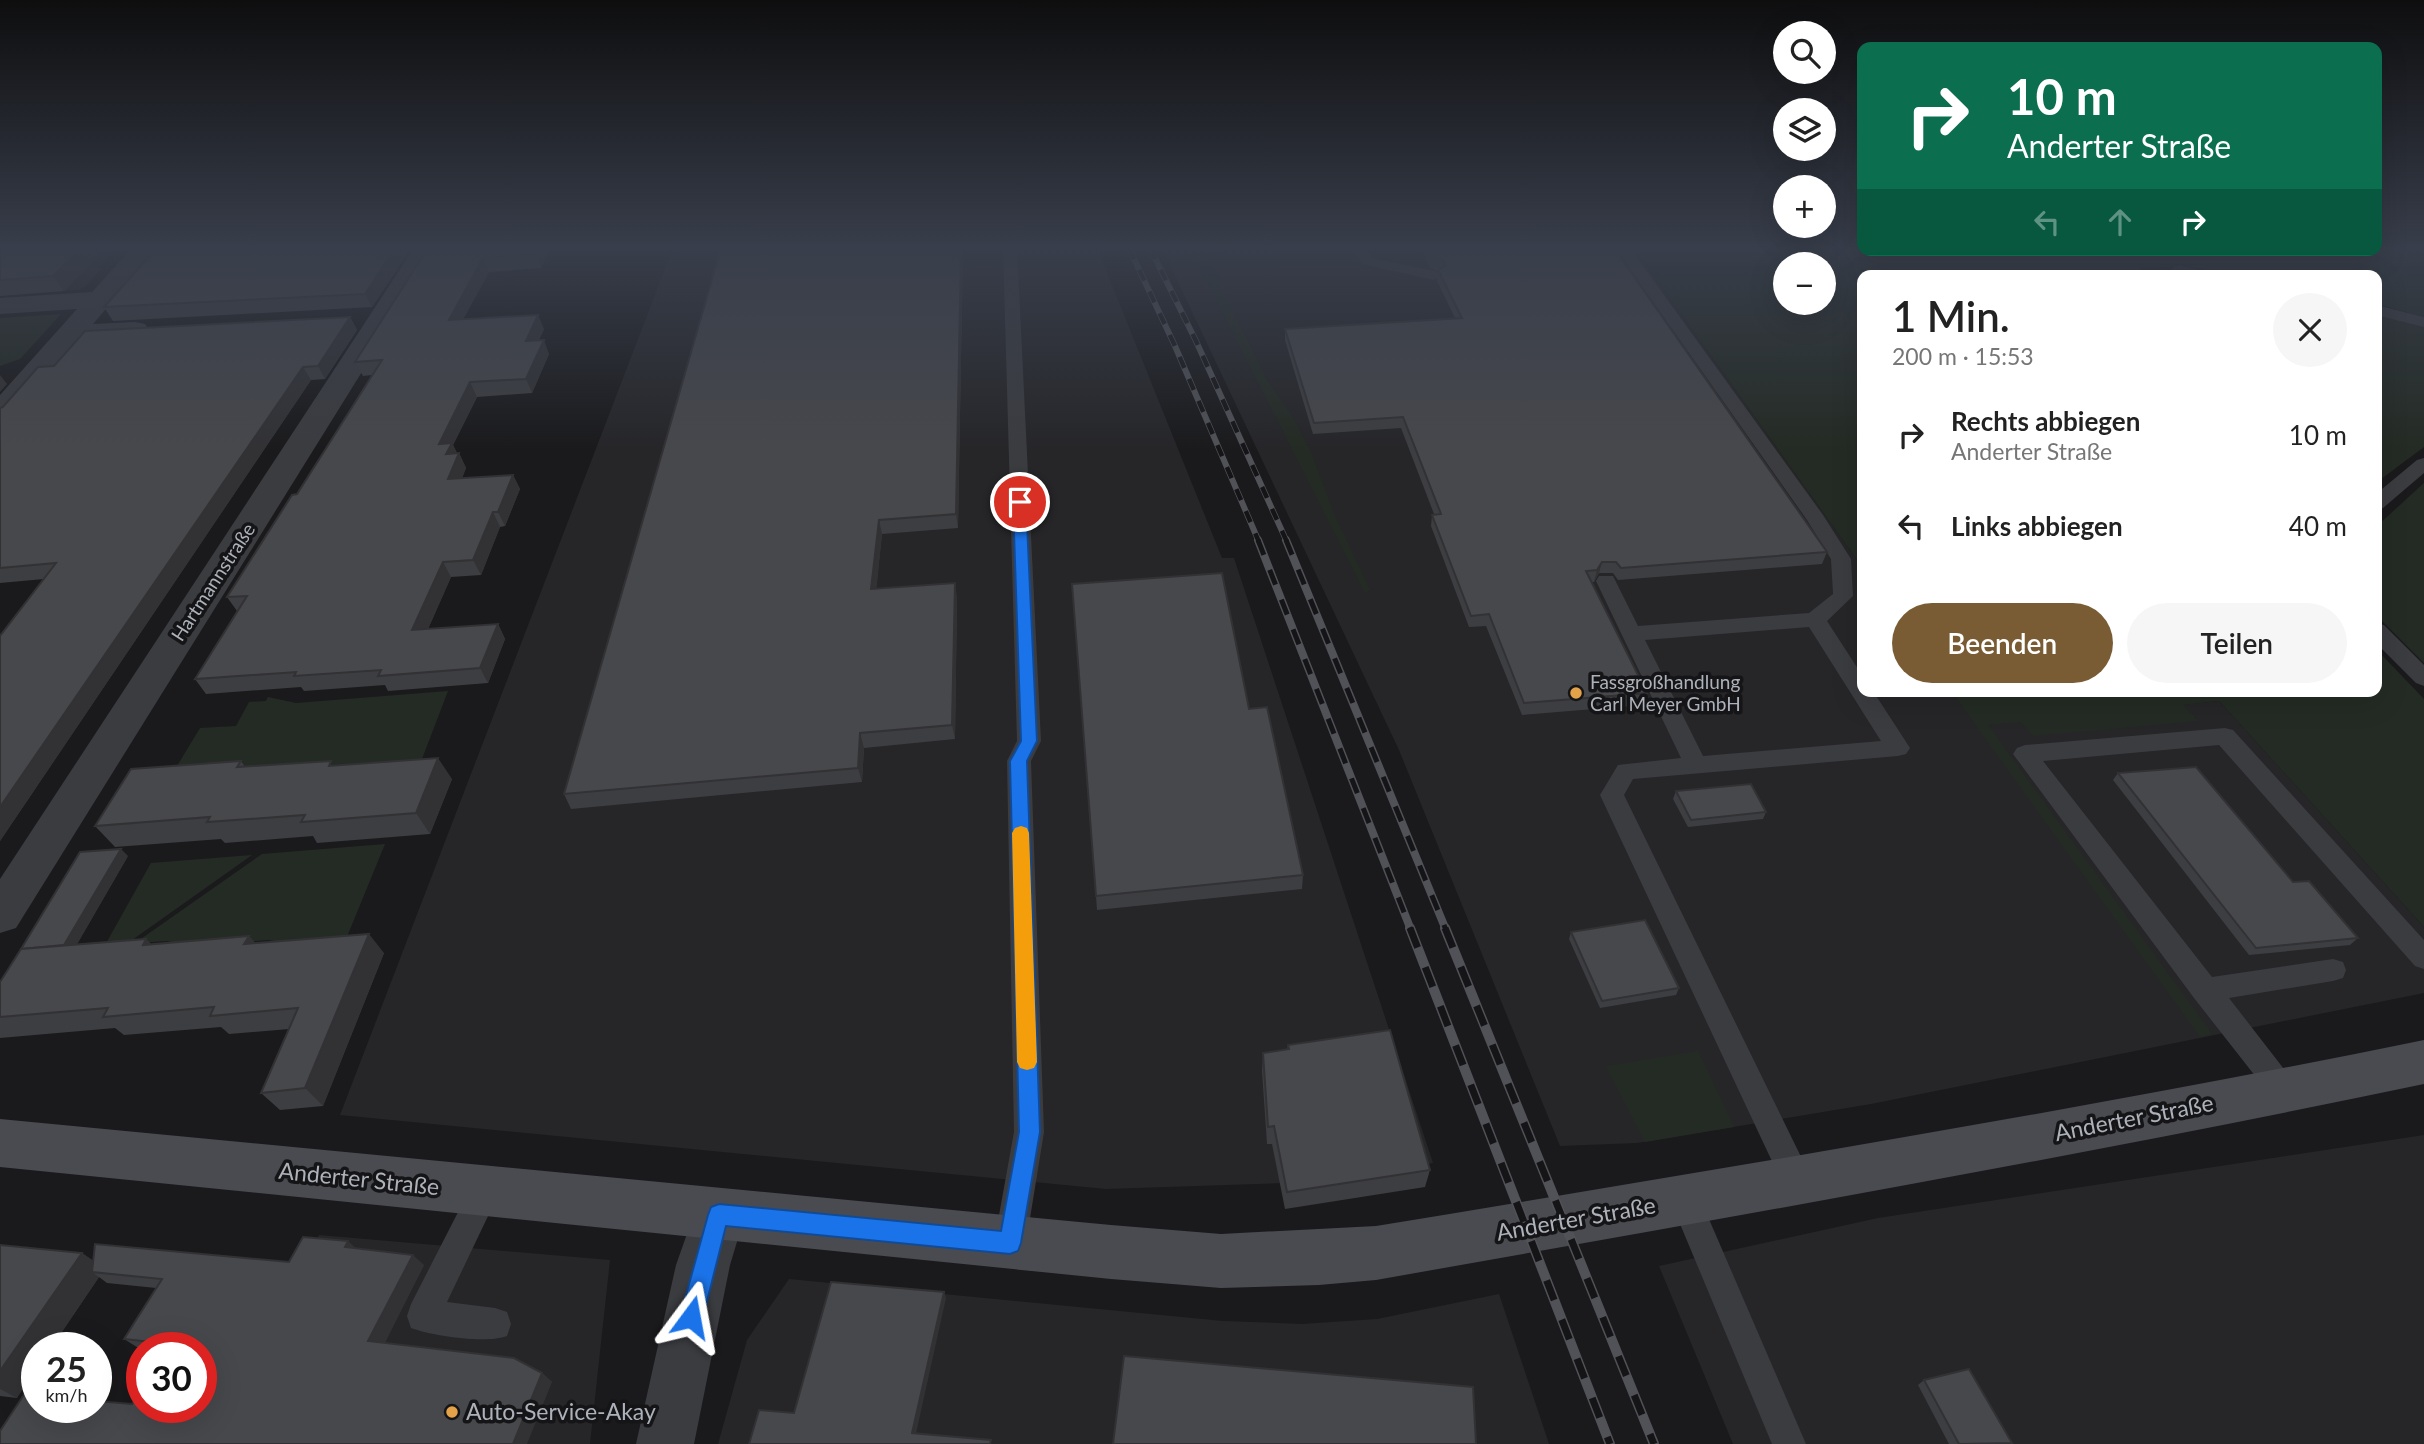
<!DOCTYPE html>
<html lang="de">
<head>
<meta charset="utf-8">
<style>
	:root { --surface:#fff; --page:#f6f6f6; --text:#222; --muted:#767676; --accent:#795c34 }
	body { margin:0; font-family:Lato,sans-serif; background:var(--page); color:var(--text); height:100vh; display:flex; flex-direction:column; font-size:26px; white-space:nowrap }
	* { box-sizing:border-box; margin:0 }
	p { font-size:23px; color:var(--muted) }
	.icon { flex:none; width:38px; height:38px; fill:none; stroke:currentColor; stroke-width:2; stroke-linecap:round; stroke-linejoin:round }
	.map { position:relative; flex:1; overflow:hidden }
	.side { position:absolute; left:1857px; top:270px; width:525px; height:427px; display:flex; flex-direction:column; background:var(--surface); border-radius:14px; box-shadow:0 7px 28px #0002 }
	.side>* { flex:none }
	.guide { position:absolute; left:1857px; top:42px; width:525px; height:214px; border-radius:14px; box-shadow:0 7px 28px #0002; background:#0b6e4f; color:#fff; overflow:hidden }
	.tools { position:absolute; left:1773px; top:21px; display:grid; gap:14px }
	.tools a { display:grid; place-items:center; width:63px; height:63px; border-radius:50%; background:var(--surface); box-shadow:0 7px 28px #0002; font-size:35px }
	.speed { position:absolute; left:21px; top:1332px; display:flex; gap:14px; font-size:35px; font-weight:700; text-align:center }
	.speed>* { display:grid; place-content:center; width:91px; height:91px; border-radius:50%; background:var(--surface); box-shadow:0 7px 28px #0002; line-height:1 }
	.speed small { font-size:18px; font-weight:400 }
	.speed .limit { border:10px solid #d22; background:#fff; color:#111 }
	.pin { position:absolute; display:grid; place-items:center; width:60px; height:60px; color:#fff; margin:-30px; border:4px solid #fff; border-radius:50%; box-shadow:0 2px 7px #0007 }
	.me { position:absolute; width:77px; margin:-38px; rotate:13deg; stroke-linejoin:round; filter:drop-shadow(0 0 5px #0008) }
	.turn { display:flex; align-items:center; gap:24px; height:147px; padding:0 35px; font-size:32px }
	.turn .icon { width:91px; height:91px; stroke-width:2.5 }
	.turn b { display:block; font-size:49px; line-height:60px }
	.lanes { display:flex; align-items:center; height:66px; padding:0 35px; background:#0003; justify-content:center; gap:35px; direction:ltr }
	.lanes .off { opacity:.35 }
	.round { display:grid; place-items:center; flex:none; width:74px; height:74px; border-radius:37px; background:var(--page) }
	.summary { display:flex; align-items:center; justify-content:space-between; height:119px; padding:0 35px }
	h1 { font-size:42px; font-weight:600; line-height:52px }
	.primary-button { display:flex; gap:14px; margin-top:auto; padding:14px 35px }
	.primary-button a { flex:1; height:80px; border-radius:42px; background:var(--accent); color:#fff; font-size:28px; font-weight:600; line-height:80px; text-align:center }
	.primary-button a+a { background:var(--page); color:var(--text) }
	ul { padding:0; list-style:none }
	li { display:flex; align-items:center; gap:21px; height:91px; padding:0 35px }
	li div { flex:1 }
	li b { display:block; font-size:26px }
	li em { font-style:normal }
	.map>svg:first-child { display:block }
</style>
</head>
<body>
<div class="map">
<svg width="2424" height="1444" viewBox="0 0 2424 1444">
	<rect width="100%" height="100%" fill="#1a1a1c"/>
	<g fill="#262629">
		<polygon points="673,248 1097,248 1222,558 1234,558 1433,1163 1313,1182 1106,1189 340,1115"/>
		<polygon points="1162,248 1634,248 1862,567 1862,691 1951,691 1977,726 2219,701 2424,927 2424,993 1871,1104 1637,1143 1560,1146 1399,750"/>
		<polygon points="114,250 98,268 102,268 86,286 78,290 1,295 43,254"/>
		<polygon points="2424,1135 2424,1444 1733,1444 1659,1266 1878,1218"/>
		<polygon points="319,1235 610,1260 590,1444 142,1444 233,1386"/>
		<polygon points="789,1279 1223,1321 1302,1324 1377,1319 1499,1294 1549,1444 718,1444 747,1340"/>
	</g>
	<g fill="#242b24" fill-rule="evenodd">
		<polygon points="1190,248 1224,248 1225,251 1211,253 1207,257 1264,375 1294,419 1311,452 1334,514 1370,590 1365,593"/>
		<path d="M1634,248H2424V317L2377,304L2376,275H2233L2187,266L2141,267L2139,275H1862V567ZM1785,264H1824V303H1785Z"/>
		<polygon points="61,314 20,359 0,366 0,318"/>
		<polygon points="2377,314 2424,325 2424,447 2377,482"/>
		<polygon points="2424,483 2424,663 2376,615 2377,526"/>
		<polygon points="2377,650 2424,699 2424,927 2219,701 2183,705 2198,721 2033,736 2021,722 1988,725 2212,1034 2200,1037 1951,691 2376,691"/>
		<polygon points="448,691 417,772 171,776 200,728 236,726 249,702 266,701 268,697 296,703"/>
		<polygon points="385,844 344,944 319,947 268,940 197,946 167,941 135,943 262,854"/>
		<polygon points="252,855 125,945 104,947 151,863"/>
		<polygon points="1698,1051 1734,1127 1645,1142 1606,1066"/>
	</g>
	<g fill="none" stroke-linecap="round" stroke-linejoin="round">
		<g fill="#3b3c40" fill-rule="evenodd">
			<polygon points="1003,248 1017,248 1041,741 1031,761 1044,1132 1026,1243 1021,1254 1010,1259 999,1254 994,1243 1014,1132 1007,761 1017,741"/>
			<polygon points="1351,248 1366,248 1372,258 1439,272 1442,275 1434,280 1362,264"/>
			<path d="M1615,248H1630L1823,515L1851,559L1853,596L1827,621L1862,675V691H1873L1910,748L1906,754L1898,756L1633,779L1624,795L1808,1171L1812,1181L1808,1191L1797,1196L1786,1191L1600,795L1618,765L1681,758L1596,581L1599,576H1613L1638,626L1809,613L1833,594L1831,559L1807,520ZM1809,627L1881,741L1703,756L1645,640Z"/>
			<polygon points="2179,265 2206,272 2208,275 2174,273 2171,270 2174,267"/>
			<polygon points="2376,305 2424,317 2424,327 2376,315"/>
			<polygon points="2424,458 2424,473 2383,508 2376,510 2376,494 2417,460"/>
			<polygon points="2376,623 2384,625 2424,665 2424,686 2416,683 2376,643"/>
			<polygon points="2225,728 2233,730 2424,940 2424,969 2415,966 2219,745 2043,761 2212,977 2333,959 2343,962 2346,970 2343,978 2333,981 2229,998 2294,1082 2298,1091 2294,1100 2284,1104 2274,1100 2194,998 2013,754 2017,748 2025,745"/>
			<path d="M485,1176L496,1181L500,1191L447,1302L495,1308L507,1312L511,1324L507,1336C486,1344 433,1336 411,1328L407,1316L411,1304L474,1181Z"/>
			<polygon points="1685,1185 1696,1189 1806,1444 1772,1444 1670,1200 1674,1189"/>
		</g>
		<g fill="#3b3c40" fill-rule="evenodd">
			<polygon points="132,248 158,248 93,324 135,322 145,324 149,330 145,336 78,342 11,419 0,422 0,395 77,309 0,314 0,298 92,292"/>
			<polygon points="414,248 439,248 16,928 0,933 0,879"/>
			<polygon points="719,1189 738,1197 745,1215 730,1265 694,1444 636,1444 676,1265 700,1197"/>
		</g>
		<path fill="#494b50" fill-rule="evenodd" d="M2424,1040V1084C2076,1157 1726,1218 1376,1280L1319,1285L1221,1288L1111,1279L0,1167V1119L1111,1225L1221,1234L1376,1226C1726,1168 2076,1111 2424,1040Z"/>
		<defs>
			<g id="rail-far2">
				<polyline points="1129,248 1175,346 1259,542"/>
				<polyline points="1150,248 1196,341 1287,542"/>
			</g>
			<g id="rail-far1">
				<polyline points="1258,540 1411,930"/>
				<polyline points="1286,540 1446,930"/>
			</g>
			<g id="rail">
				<polyline points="1410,928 1610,1444"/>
				<polyline points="1445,928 1654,1444"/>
			</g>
		</defs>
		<use href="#rail-far2" stroke="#505257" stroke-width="6"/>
		<use href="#rail-far1" stroke="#505257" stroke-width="8"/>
		<use href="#rail" stroke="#505257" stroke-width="10"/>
		<use href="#rail-far2" stroke="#151517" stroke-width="4.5" stroke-dasharray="12" stroke-linecap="butt"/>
		<use href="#rail-far1" stroke="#151517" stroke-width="5" stroke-dasharray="16" stroke-linecap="butt"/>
		<use href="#rail" stroke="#151517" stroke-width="7" stroke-dasharray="21" stroke-linecap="butt"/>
	</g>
	<g fill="#3d3e41">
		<polygon points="0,248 105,248 64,291 0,296"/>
		<polygon points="157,248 411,248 372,307 113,321 104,307"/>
		<polygon points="428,248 551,248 541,268 489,272 463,319 544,329 539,340 549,354 532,393 477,397 453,445 457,453 459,453 466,468 462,478 513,475 520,489 505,526 500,527 481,575 451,577 428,629 498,624 505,639 488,683 388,691 385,685 304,691 301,687 206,694 195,679 237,611 227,597 297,494 372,375 363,376 355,362"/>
		<polygon points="963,248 958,528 882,534 876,589 957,597 955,739 864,748 862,782 571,809 564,794"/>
		<polygon points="1421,248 1614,248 1827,552 1822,564 1618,580 1613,573 1599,573 1594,582 1592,582 1647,693 1643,705 1522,715 1486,626 1469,627 1431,526 1432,515 1434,514 1401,428 1313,434 1285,340 1285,329 1455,318 1437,281 1438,271 1430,268"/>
		<polygon points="350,317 357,330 325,379 311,380 0,841 0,636 44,579 0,583 0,408 3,407 54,366"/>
		<polygon points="1249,709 1303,875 1302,889 1097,910 1096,896"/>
		<polygon points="241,761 245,767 334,766 452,779 430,834 317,843 313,836 225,843 221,839 115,847 95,826"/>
		<polygon points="2118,773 2293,882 2358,938 2350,945 2249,955 2113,780"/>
		<polygon points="1676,791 1766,812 1763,819 1688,827 1673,799"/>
		<polygon points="128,856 77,944 152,944 249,936 255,943 384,953 323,1106 280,1110 261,1093 289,1029 229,1034 221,1027 124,1035 115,1028 0,1038 0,1017"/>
		<polygon points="1571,932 1679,988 1676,995 1600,1008 1569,939"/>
		<polygon points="1288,1045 1430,1170 1425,1187 1285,1209 1272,1144 1267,1144 1262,1071 1263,1053 1287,1050"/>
		<polygon points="0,1245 82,1253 93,1261 289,1262 356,1248 424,1265 384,1343 542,1373 552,1382 132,1404 201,1348 142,1348 142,1349 140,1349 124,1339 156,1288 107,1283 99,1277 51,1348 37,1348 17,1398 0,1396"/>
		<polygon points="1924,1380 2012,1444 1949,1444 1918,1385"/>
	</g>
	<g fill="#323235">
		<polygon points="81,248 105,248 64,291 53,276"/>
		<polygon points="395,248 411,248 372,307 365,294"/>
		<polygon points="539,248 551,248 541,268 536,254"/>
		<polygon points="961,248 963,248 958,528 956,514"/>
		<polygon points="483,258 489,272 455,334 449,320"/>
		<polygon points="538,315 544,329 532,355 526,341"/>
		<polygon points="350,317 357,330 325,379 318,366"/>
		<polygon points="544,340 549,354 532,393 526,379"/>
		<polygon points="303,367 311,380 0,841 0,807"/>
		<polygon points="0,375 7,384 0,392"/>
		<polygon points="470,382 477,397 453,445 458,456 459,453 466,468 456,494 448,479 439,444"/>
		<polygon points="513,475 520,489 505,526 498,512"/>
		<polygon points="493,512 500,527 481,575 473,560"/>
		<polygon points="879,520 882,534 875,604 871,589"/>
		<polygon points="443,562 451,577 421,645 412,630"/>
		<polygon points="1602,562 1599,573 1594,582 1597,570"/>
		<polygon points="955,583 957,597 955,739 952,725"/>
		<polygon points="498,624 505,639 488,683 480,668"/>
		<polygon points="860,733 864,748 862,782 858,768"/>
		<polygon points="438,758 452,779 430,834 416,813"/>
		<polygon points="121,849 128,856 72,953 64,946"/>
		<polygon points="369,934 384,953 323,1106 305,1088"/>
		<polygon points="249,936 266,955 244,944"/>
		<polygon points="146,939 166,957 143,945"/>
		<polygon points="348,1241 360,1252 345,1247"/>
		<polygon points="82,1253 104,1268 92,1272 99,1277 51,1348 37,1348 37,1368 17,1398 0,1389 0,1371"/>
		<polygon points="413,1255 424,1265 381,1351 368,1341"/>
		<polygon points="944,1292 946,1298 915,1438 912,1433"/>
		<polygon points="542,1373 552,1382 527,1444 513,1444"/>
	</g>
	<g fill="#47484c" stroke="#323235" stroke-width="2">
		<polygon points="0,248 81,248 53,276 0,280"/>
		<polygon points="157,248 395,248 365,294 104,307"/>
		<polygon points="428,248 539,248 536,254 483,258 449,320 538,315 526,341 544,340 526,379 470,382 439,444 452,443 446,454 459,453 448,479 513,475 498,512 493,512 473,560 443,562 412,630 498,624 480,668 378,676 381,670 294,676 296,672 195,679 247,596 227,597 292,495 297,494 382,360 355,362"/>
		<polygon points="721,248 961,248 956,514 879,520 871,589 955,583 952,725 860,733 858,768 564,794"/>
		<polygon points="1428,248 1614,248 1827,552 1621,568 1616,562 1602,562 1597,570 1586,571 1647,693 1524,703 1489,614 1471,616 1432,515 1441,514 1403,417 1314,423 1285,329 1462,318 1438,270 1445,266 1445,262 1432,257"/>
		<polygon points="350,317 318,366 303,367 0,807 0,636 56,563 0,568 0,408 3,407 38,367 54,366 85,331"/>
		<polygon points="1222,573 1249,709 1267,707 1303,875 1096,896 1072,584"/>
		<polygon points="438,758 416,813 301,822 305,815 207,822 210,817 95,826 131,769 241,761 237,767 331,761 329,766"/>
		<polygon points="2196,767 2293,882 2309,881 2358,938 2256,948 2118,773"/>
		<polygon points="1751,784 1766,812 1691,820 1676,791"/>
		<polygon points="121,849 64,945 21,949 80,852"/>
		<polygon points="1645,920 1679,988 1602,1001 1571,932"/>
		<polygon points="369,934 305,1088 261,1093 298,1008 210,1016 214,1007 103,1017 108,1008 0,1017 0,982 21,949 146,939 143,945 249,936 244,944"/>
		<polygon points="1390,1030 1430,1170 1287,1192 1274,1126 1268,1127 1263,1053 1289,1049 1288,1045"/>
		<polygon points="303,1237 348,1241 345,1247 413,1255 368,1341 514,1358 542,1373 513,1444 0,1444 0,1431 25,1393 37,1395 37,1407 96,1407 96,1401 132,1404 142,1389 142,1407 201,1407 201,1348 168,1348 170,1344 124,1339 162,1279 92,1272 95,1244 289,1262"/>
		<polygon points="0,1245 82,1253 0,1371"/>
		<polygon points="831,1282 944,1292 912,1433 991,1440 990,1444 749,1444 759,1410 794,1413"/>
		<polygon points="1124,1356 1473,1387 1476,1444 1113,1444"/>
		<polygon points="1969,1369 2012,1443 1959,1444 1924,1380"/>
	</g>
	<linearGradient id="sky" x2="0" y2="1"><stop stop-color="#0e0e0f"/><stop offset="0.55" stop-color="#383e4b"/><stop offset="1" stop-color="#383e4b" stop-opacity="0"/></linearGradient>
	<rect width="2424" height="451" fill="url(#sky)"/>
	<polygon fill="#1a73e8" stroke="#114b97" stroke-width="2" points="1020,498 1026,502 1037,741 1027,761 1040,1132 1021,1243 1018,1251 1010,1254 726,1226 703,1317 699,1325 691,1329 683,1325 680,1317 708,1215 711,1207 719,1204 1001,1231 1019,1132 1010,761 1021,741 1013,502"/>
	<polygon fill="#f59e0b" points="1021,826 1027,828 1029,833 1037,1062 1034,1068 1027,1070 1020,1068 1017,1062 1012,833 1015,828"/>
	<g fill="#e4a249" stroke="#151517" stroke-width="2.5">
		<circle cx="1576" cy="693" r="7"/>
		<circle cx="452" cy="1412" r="7"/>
	</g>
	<g text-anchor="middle" stroke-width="7" stroke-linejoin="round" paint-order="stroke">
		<g font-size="19" fill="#adb2ba" stroke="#151517">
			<text transform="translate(213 582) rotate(-57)" y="7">Hartmannstraße</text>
		</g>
		<g font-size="19" fill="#adb2ba" stroke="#151517" text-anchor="start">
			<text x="1590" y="689">Fassgroßhandlung<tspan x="1590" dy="22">Carl Meyer GmbH</tspan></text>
		</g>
		<g font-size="23" fill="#adb2ba" stroke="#151517">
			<text transform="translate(2134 1118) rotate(-11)" y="8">Anderter Straße</text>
			<text transform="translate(359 1179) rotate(6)" y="8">Anderter Straße</text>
			<text transform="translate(1576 1219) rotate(-10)" y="8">Anderter Straße</text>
		</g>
		<g font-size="23" fill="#adb2ba" stroke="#151517" text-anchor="start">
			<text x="466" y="1420">Auto-Service-Akay</text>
		</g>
	</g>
</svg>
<div class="tools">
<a><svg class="icon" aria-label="search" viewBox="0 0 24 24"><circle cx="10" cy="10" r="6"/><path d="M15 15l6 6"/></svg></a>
<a><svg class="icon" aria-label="layers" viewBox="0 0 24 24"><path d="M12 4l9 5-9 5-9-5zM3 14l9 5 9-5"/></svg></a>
<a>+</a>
<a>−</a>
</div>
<div class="speed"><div>25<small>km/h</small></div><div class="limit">30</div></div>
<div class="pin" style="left:1020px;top:502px;background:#d93025"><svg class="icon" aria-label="arrive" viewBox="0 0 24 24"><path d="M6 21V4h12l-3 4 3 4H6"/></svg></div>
<svg class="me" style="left:691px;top:1317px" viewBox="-20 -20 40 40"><path d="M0-17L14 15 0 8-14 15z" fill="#1a73e8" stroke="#fff" stroke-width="4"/></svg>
<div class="guide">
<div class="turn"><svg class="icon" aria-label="right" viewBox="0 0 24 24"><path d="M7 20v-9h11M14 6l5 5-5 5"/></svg><div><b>10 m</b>Anderter Straße</div></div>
<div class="lanes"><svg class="icon off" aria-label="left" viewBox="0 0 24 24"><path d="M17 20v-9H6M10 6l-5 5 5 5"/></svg><svg class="icon off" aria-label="ahead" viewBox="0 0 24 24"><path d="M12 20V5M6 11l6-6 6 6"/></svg><svg class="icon" aria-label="right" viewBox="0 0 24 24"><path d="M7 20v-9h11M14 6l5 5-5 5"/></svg></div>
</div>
<section class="side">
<div class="summary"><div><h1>1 Min.</h1><p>200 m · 15:53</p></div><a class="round"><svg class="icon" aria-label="close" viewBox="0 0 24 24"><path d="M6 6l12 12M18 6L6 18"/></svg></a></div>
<ul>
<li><svg class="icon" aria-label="right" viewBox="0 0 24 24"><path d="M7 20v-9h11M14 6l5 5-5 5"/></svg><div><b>Rechts abbiegen</b><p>Anderter Straße</p></div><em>10 m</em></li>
<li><svg class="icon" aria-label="left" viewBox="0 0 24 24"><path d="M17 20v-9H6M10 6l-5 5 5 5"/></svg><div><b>Links abbiegen</b></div><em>40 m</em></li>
</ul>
<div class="primary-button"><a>Beenden</a><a>Teilen</a></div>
</section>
</div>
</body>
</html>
